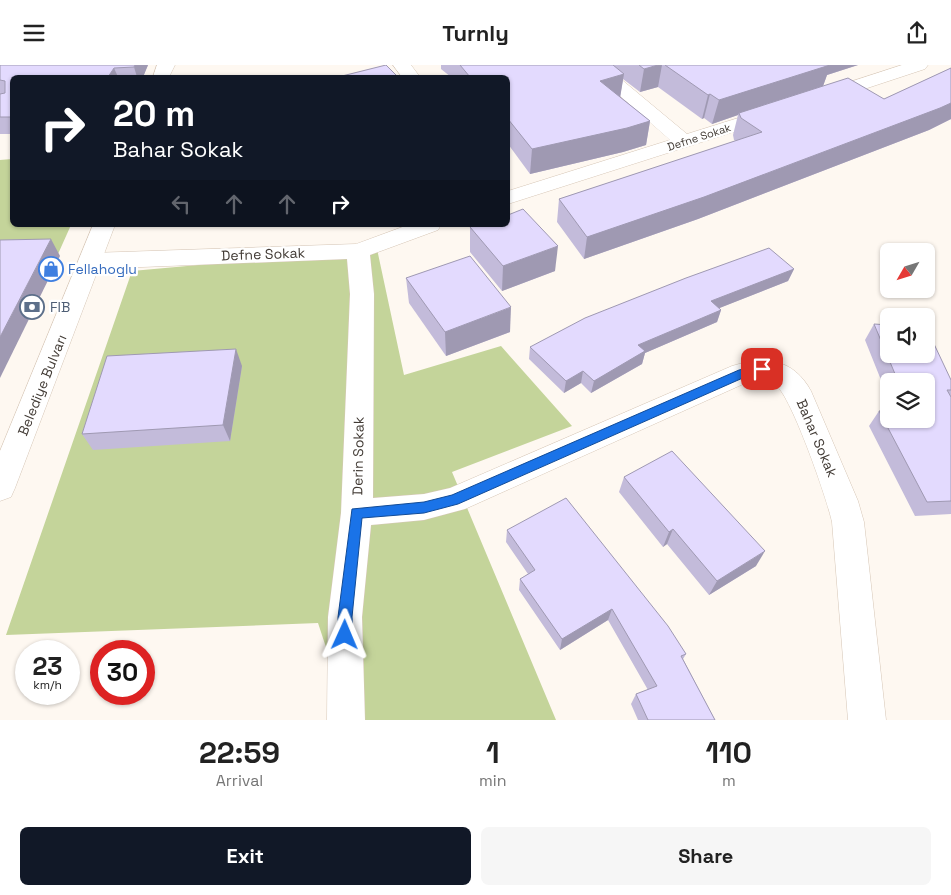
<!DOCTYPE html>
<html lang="en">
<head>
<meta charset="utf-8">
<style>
	:root { --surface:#fff; --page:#f6f6f6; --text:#222; --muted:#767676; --accent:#111827 }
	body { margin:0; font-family:"Space Grotesk",sans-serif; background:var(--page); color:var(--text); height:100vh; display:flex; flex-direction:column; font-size:19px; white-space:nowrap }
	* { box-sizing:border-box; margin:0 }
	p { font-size:16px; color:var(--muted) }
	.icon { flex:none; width:28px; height:28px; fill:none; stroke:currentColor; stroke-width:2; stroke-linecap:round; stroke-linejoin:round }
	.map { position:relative; height:655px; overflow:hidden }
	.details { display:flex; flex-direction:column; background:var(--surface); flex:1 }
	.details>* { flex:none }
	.guide { position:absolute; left:10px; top:10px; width:500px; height:152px; border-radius:8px; box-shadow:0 1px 4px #0004; background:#111827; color:#fff; overflow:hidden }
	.needle { width:32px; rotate:231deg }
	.fabs { position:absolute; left:880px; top:178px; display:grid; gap:10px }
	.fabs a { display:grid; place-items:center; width:55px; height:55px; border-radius:8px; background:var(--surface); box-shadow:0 1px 4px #0004; font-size:25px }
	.speed { position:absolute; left:15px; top:575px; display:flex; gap:10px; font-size:25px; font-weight:700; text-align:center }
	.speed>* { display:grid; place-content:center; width:65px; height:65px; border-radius:50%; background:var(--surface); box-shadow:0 1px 4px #0004; line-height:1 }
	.speed small { font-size:12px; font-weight:400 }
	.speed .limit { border:8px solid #d22; background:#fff; color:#111 }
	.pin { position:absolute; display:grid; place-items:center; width:42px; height:42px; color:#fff; margin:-21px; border-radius:10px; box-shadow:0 2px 8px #0006 }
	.me { position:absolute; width:55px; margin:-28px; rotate:1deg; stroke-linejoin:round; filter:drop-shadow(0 0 4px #0008) }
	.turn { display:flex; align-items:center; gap:18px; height:105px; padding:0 20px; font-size:22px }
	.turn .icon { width:65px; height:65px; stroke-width:2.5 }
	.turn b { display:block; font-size:35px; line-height:42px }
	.lanes { display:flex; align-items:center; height:48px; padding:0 20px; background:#0003; justify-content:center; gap:25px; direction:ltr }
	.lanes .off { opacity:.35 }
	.eta { display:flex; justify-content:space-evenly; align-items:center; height:85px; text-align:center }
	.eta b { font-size:30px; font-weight:600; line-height:35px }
	.button { display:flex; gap:10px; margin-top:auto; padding:10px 20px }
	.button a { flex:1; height:58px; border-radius:8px; background:var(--accent); color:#fff; font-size:20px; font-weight:600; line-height:58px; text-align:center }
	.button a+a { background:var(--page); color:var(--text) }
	header { display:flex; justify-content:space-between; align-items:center; height:65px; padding:0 20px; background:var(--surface); font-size:22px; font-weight:600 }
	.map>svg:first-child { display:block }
</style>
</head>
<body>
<header><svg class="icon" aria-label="menu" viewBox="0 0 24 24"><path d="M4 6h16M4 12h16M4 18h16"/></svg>Turnly<svg class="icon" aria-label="share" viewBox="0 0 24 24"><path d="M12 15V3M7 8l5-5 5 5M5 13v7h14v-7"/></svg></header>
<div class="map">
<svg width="951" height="655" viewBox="0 0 951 655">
	<rect width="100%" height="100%" fill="#fef8f1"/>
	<g fill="#c4d49a">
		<polygon points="12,94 12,160 71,160 58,189 0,191 0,95"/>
		<polygon points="377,184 404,310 501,281 572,361 452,407 556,655 350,655 318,558 6,570 132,206"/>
	</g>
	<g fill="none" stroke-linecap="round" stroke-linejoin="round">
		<defs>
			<g id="street">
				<polygon points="393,0 411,0 420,12 402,12"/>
				<polygon points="585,0 604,0 687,69 770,43 777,45 779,49 777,53 508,139 508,126 670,75"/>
				<polygon points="902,0 928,0 925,4 831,35 825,36 819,35 816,31 819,27"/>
				<path d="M408,160H441L438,165L370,190L374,229L373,433L424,429L450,423L732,301C765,291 793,293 811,326L858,436L864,457L886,655H848L832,457C827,434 792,333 776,320C768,314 760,314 750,316L465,444L424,455L371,460L362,552L365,655H327L328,552L341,448L350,229L347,194L91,204L83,201L79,196L83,191L91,188L356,179Z"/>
			</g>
			<g id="secondary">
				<polygon points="157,0 175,0 169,12 153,12"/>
				<polygon points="93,160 115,160 15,423 11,432 0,436 0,386"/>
			</g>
		</defs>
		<use href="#street" stroke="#d6c6b6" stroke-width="1"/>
		<use href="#secondary" stroke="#d6c6b6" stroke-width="1"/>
		<use href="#street" fill="#fff" fill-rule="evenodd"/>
		<use href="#secondary" fill="#fff" fill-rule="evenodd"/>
	</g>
	<g fill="#c3bbda">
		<polygon points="0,0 148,0 143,12 12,12 12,69 0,69"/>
		<polygon points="441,0 858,0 827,10 823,21 884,34 951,3 951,54 929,65 698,154 584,194 557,157 559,134 736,76 734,75 733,70 738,50 712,59 704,53 702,54 658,22 640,27 623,14 620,32 650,56 646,80 623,87 530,109 508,79 508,12 451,12 441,4"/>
		<polygon points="470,162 555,206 502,226 470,187"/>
		<polygon points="794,204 788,216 719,243 721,245 717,257 645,288 642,299 591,328 581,318 564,328 529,294 530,282"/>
		<polygon points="406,213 510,267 446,291 409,238"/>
		<polygon points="874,259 951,315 951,449 915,451 869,361 879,346 926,354 926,316 889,316 889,335 865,275"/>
		<polygon points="242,301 230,376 93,385 82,369"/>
		<polygon points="624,412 756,501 709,530 667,479 663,482 619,427"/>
		<polygon points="507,465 686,589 683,594 715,655 638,655 631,639 636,629 648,625 608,555 560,585 519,525 520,514 528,509 506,477"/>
	</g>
	<g fill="#9f99b2">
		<polygon points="135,0 148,0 143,12 137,12 134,2"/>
		<polygon points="658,0 662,0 658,22 640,27 644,4"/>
		<polygon points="814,0 858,0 827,10 822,24 739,48 738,50 712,59 719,35"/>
		<polygon points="114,3 118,12 108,12"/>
		<polygon points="624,9 620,33 600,16"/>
		<polygon points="710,29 704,53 702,54 708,30"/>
		<polygon points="951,38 951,54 929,65 698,154 584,194 587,172"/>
		<polygon points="650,56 646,80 623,87 530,109 532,84"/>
		<polygon points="51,174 60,191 0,313 0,272"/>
		<polygon points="558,181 555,206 502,226 503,201"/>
		<polygon points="794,204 788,216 707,248 711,236"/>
		<polygon points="511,242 510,267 446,291 445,267"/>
		<polygon points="721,245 717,257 645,288 642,299 591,328 594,316 638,280"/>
		<polygon points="236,284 242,301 230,376 223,360"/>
		<polygon points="583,306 581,318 564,328 566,316"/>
		<polygon points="673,464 667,479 663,482 669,467"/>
		<polygon points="765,486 756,501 709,530 717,516"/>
		<polygon points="612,544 608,555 560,585 562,574"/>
	</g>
	<g fill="#e3dafe" stroke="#9f99b2">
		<polygon points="0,0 135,0 134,2 114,3 108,12 12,12 12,52 0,52 0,29 5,28 5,16 0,15"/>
		<polygon points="386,0 398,12 338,12"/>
		<polygon points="460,0 613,0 624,9 600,16 650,56 627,63 532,84 508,54 508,12 470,12"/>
		<polygon points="639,0 658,0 644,4"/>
		<polygon points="665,0 830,0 719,35 710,29 708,30"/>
		<polygon points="951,3 951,38 940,43 704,132 587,172 559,134 762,67 741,53 739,48 848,13 884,34"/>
		<polygon points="523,144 558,181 503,201 470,162 476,160 508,160 508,150"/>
		<polygon points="51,174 0,272 0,175"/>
		<polygon points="769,183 794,204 711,236 721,245 638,280 645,286 594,316 583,306 566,316 530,282 585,253 686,213"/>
		<polygon points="470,191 511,242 445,267 406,213"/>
		<polygon points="874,259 889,260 889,289 926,289 926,262 951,315 951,325 947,325 951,332 951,436 927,437 879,346 889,345 889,354 926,354 926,316 898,316"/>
		<polygon points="236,284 223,360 82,369 107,291"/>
		<polygon points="672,386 765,486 717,516 673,464 669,467 624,412"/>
		<polygon points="566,433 668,561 686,589 681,591 715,655 648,655 636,629 657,621 612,544 562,574 520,514 535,505 507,465"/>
	</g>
	<polygon fill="#1a73e8" stroke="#114b97" points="762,300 768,304 766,307 745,312 458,439 424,448 362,453 352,552 353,570 351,575 345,577 340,575 338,570 338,552 352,444 424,437 452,430 739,305"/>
	<defs>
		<symbol id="shop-ring" viewBox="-11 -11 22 22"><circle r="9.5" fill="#fff" stroke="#3f7fe0" stroke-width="1.5"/><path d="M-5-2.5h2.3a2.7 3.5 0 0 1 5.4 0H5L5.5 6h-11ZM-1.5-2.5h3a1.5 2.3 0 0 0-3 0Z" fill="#3f7fe0"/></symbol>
		<symbol id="bank-ring" viewBox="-11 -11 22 22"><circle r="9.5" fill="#fff" stroke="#5c6f8a" stroke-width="1.5"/><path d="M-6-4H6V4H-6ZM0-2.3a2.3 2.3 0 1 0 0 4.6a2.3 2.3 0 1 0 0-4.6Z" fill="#5c6f8a"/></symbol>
	</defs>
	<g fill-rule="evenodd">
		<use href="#shop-ring" x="37" y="190" width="28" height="28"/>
		<use href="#bank-ring" x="18" y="228" width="28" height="28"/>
	</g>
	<g text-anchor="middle" stroke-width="4.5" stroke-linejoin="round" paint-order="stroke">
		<g font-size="11" fill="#413a34" stroke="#fff">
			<text transform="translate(699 72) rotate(-18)" y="4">Defne Sokak</text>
		</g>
		<g font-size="14" fill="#413a34" stroke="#fff">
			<text transform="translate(263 189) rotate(-2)" y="5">Defne Sokak</text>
			<text transform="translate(42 320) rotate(-68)" y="5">Belediye Bulvarı</text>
			<text transform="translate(817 373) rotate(67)" y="5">Bahar Sokak</text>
			<text transform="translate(358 391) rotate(-89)" y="5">Derin Sokak</text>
		</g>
		<g font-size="14" fill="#366cbe" stroke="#fff" text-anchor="start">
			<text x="68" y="209">Fellahoglu</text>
		</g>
		<g font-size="14" fill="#4e5e75" stroke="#fff" text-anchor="start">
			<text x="50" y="247">FIB</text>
		</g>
	</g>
</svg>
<div class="fabs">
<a><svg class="needle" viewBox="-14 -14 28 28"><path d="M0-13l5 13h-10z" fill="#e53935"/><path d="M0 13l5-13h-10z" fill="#767676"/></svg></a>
<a><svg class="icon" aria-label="sound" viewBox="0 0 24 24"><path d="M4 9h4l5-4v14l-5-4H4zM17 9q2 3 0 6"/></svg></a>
<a><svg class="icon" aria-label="layers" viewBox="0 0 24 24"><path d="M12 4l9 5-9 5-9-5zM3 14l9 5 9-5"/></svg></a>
</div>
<div class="speed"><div>23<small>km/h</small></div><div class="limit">30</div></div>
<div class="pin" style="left:762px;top:304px;background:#d93025"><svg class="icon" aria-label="arrive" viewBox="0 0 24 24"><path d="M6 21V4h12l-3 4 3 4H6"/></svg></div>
<svg class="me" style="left:345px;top:570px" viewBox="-20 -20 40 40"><path d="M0-17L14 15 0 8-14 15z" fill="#1a73e8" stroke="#fff" stroke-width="4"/></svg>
<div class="guide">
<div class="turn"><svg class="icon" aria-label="right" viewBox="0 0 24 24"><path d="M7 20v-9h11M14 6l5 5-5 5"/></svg><div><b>20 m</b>Bahar Sokak</div></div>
<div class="lanes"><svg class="icon off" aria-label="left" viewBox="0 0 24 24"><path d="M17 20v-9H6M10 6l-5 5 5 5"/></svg><svg class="icon off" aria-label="ahead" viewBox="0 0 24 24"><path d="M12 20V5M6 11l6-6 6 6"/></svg><svg class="icon off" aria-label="ahead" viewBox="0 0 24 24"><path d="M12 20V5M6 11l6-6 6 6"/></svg><svg class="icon" aria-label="right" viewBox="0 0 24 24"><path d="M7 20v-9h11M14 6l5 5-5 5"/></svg></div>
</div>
</div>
<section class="details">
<div class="eta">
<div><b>22:59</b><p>Arrival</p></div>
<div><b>1</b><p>min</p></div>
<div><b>110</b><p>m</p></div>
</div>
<div class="button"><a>Exit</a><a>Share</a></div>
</section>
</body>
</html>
